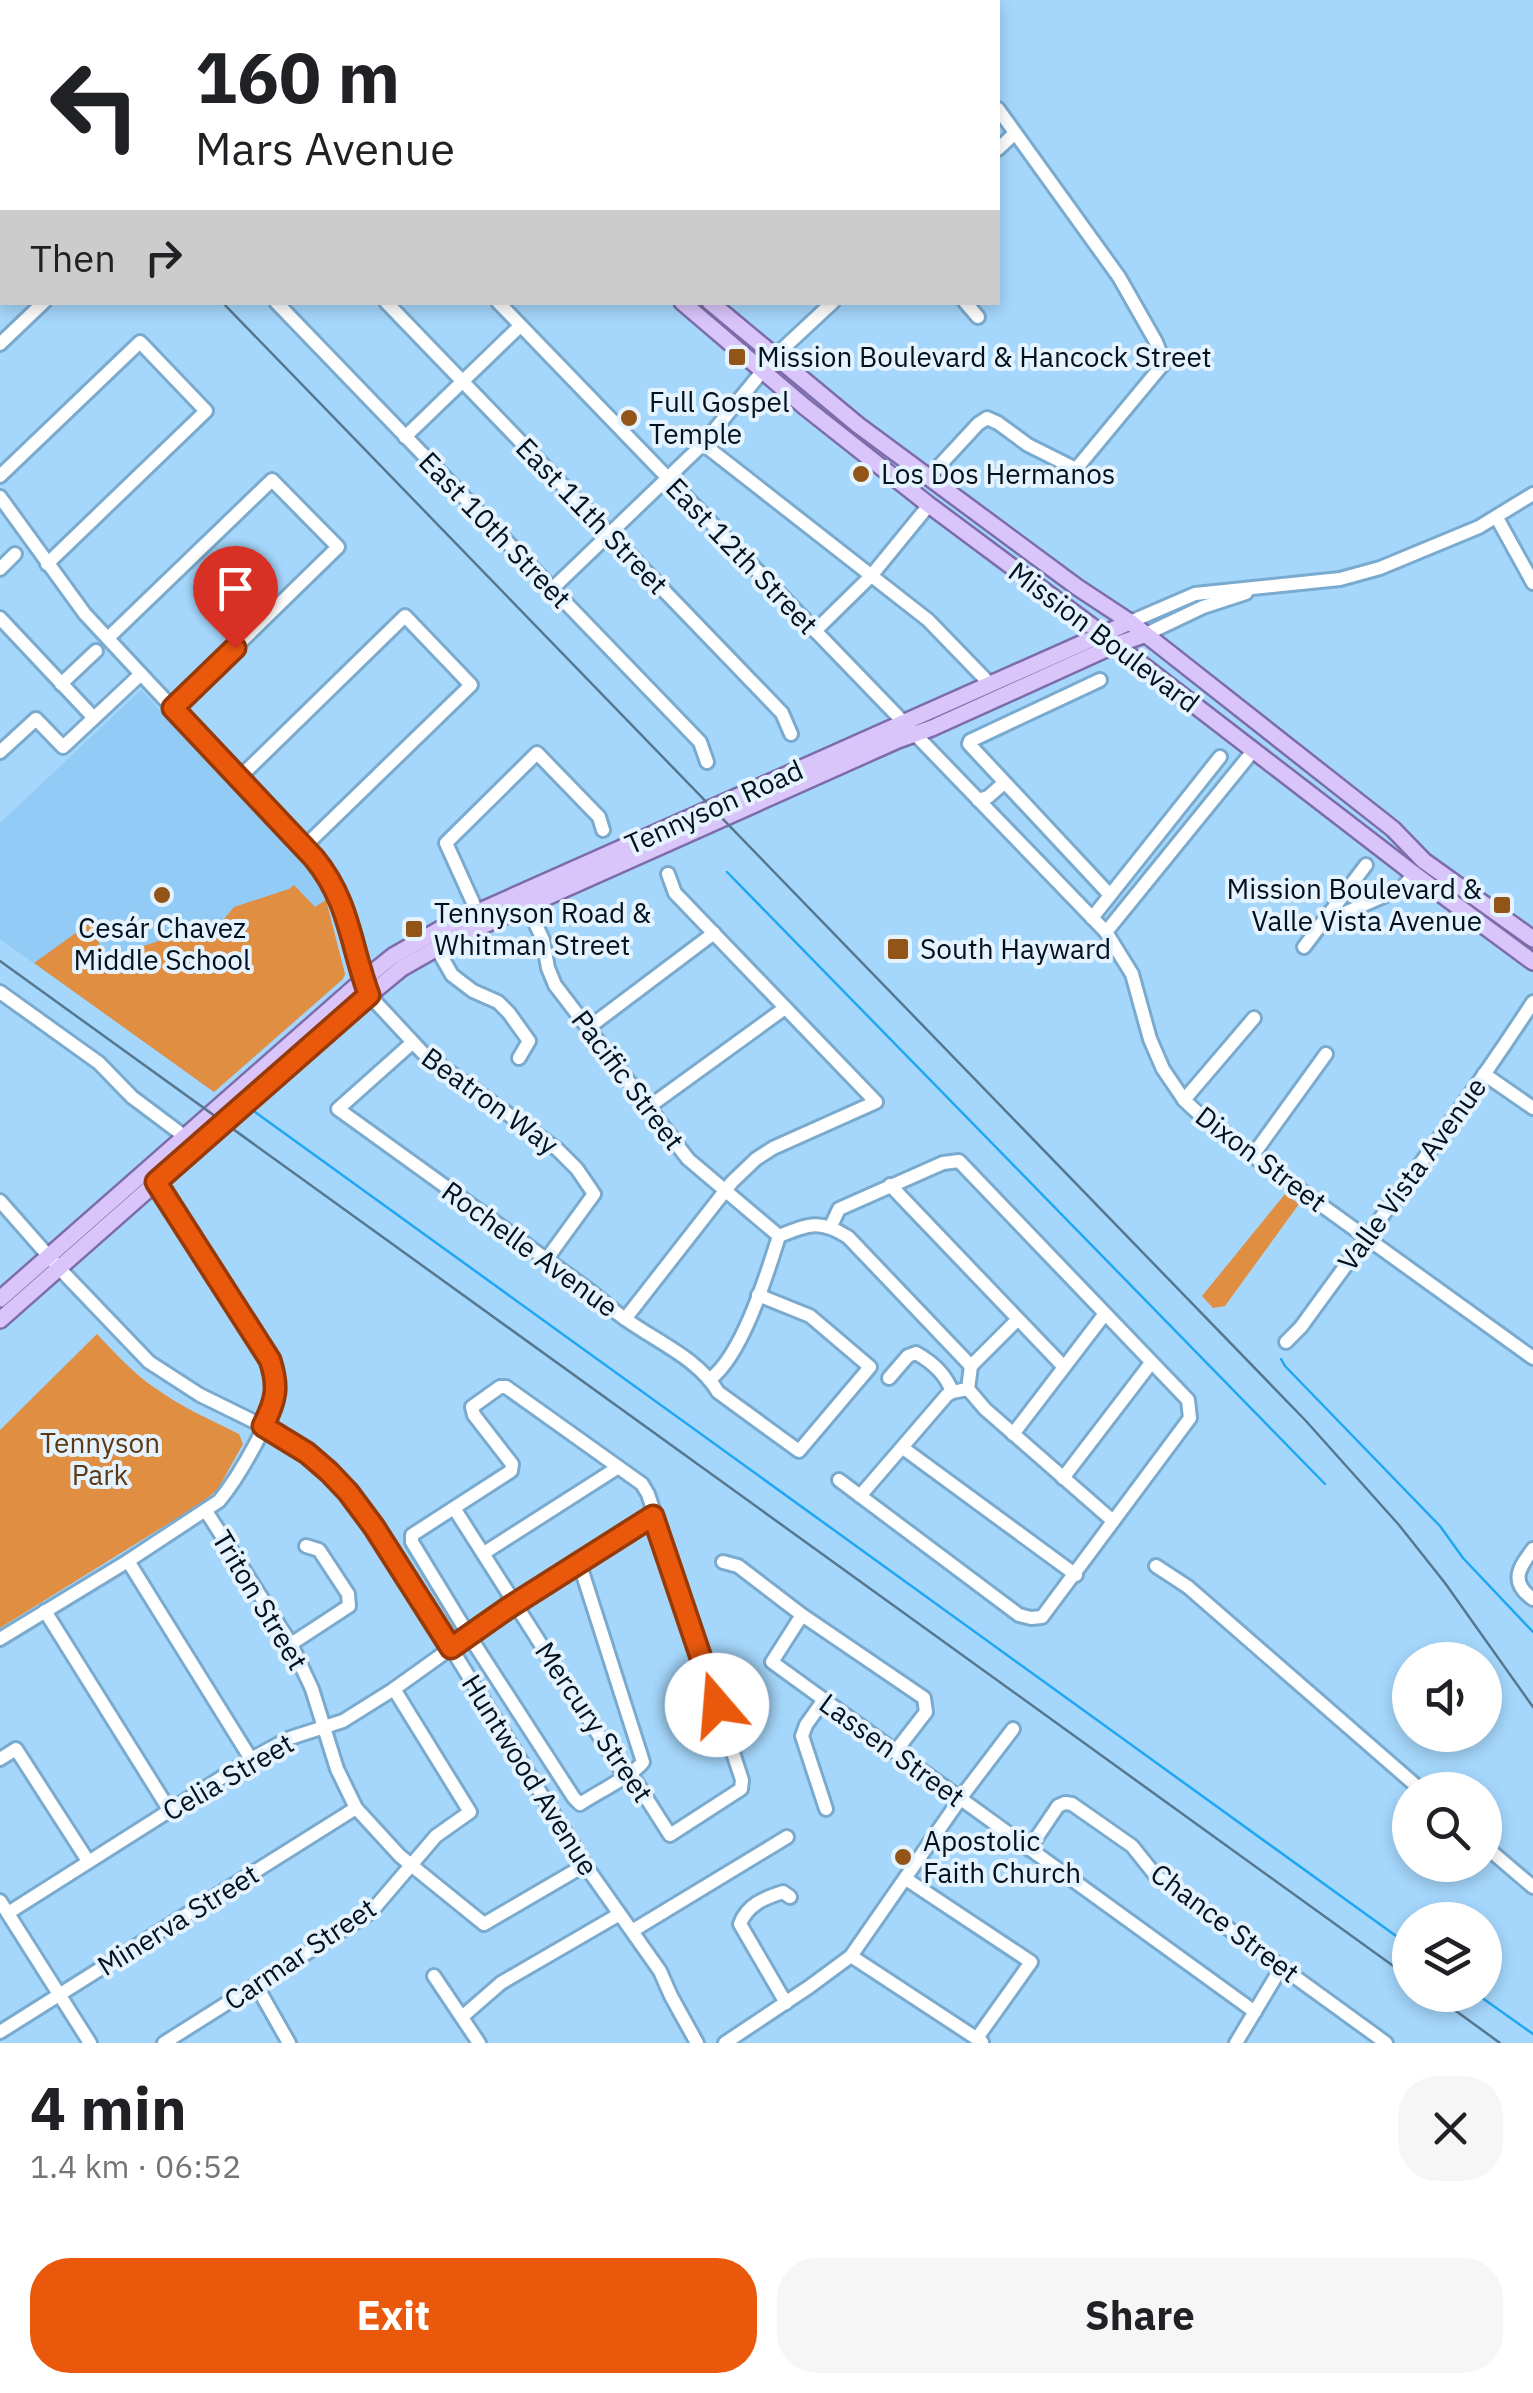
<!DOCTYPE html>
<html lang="en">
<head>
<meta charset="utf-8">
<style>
	:root { --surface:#fff; --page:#f6f6f6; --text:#202124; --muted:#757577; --accent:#ea580c }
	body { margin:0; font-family:"IBM Plex Sans",sans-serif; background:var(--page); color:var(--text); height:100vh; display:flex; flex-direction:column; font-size:38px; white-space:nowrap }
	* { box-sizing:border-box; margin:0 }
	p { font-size:32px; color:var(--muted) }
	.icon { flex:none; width:55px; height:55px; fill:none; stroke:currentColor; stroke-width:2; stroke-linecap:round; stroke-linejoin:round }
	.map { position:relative; height:2043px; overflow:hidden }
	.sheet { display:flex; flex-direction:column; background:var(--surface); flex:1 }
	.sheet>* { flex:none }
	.guide { position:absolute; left:0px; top:0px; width:1000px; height:305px; box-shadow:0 5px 15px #0003; background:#fff; color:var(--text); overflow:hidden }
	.buttons { position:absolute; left:1392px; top:1642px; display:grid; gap:20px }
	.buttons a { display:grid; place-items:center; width:110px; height:110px; border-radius:50%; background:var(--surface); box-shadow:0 5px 15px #0003; font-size:50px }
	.pin { position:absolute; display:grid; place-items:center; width:85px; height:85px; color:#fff; margin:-102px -42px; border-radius:50% 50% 50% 0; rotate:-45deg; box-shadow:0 0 10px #0007 }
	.pin .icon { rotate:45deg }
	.me { position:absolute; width:110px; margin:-55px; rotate:342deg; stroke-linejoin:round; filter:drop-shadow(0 0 8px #0008) }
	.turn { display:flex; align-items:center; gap:35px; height:210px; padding:0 30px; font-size:45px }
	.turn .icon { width:130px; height:130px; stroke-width:2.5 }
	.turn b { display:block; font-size:70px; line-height:85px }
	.then { display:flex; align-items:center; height:95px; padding:0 30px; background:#0003; gap:20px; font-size:38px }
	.round { display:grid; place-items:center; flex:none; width:105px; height:105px; border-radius:40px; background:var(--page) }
	.head { display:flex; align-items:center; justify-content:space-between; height:170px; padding:0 30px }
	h1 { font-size:60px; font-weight:800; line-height:75px }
	.cta { display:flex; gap:20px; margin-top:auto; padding:20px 30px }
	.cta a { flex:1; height:115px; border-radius:40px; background:var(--accent); color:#fff; font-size:40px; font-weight:800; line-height:115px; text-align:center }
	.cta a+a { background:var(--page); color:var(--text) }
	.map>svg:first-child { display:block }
</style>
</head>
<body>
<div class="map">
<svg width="1533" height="2043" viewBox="0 0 1533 2043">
	<rect width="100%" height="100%" fill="#a5d7fc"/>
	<g fill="#92cbf5">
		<polygon points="0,0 135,0 131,2 2,2 2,57 0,54"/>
		<polygon points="141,690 295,854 313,877 326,900 344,969 343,979 214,1092 0,939 0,823"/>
	</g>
	<g fill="#e08e42">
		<polygon points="294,885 315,907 326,900 345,974 343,979 214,1092 34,963 91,922 105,959 224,919 234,907 289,889"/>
		<polygon points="1285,1194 1299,1204 1225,1306 1213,1308 1202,1296"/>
		<path d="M97,1334C115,1353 133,1373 155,1388C181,1407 211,1420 239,1434L243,1444L218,1489L203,1502L0,1628V1430Z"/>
	</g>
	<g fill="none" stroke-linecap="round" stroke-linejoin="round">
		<g stroke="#20a7f1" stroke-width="2.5">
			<polyline points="727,872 1325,1484"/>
			<polyline points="255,1112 1410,1946"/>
			<polyline points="1281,1359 1285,1366 1440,1526 1463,1558 1533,1632"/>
			<polyline points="1478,1995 1533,2034"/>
		</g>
		<defs>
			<g id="minor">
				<polyline points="669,0 671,2"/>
				<polyline points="916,0 918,2"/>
				<polyline points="261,2 264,0"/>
				<polyline points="507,2 510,0"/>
				<polyline points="631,2 634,0"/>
				<polyline points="761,2 764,0"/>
				<polyline points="998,149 1015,133"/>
				<polyline points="0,213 2,211"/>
				<polyline points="276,302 700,742 707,762"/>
				<polyline points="386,302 782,713 791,734"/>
				<polyline points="498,302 1106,932 1132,974 1150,1039 1163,1069 1184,1100 1213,1127 1533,1358"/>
				<polyline points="965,302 978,317"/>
				<polyline points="0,344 44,302"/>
				<polyline points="405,437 520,326"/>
				<polyline points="703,444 928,620 990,684"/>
				<polyline points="0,476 140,342 206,411 47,564"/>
				<polyline points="928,478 978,424 987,418 998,423 1028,445 1076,469 1164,363 1156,342 1119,277 998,109"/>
				<polyline points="0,497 85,614 323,869 343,907 369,995 423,1053 558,1150 577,1169 594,1194 546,1260"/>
				<polyline points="1497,518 1533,583"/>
				<polyline points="0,569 15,554"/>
				<polyline points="552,589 703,444 774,357 833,302"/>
				<polyline points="0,618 94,718"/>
				<polyline points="1130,622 1195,594 1340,579 1380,568 1479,527 1533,494"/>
				<polyline points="815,631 871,576 929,505"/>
				<polyline points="1144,635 1203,607 1246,593"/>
				<polyline points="108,638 272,480 338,547 173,708"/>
				<polyline points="1100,680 970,741 969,744 1110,895"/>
				<polyline points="61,684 96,651"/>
				<polyline points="0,752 36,719 63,747 141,674"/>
				<polyline points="239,778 405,616 471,685 304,847"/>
				<polyline points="978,800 988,797 1004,783"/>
				<polyline points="525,901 543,940 548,968 555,985 688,1159 779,1236"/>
				<polyline points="480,918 446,843 537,753 599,817 603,830"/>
				<polyline points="1092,918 1220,757"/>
				<polyline points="1322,923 1402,888 1414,874"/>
				<polyline points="1106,932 1253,751"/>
				<polyline points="436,947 452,975 473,991 498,1002 509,1013 529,1041 519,1058"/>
				<polyline points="1304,947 1366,865"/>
				<polyline points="0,992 99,1063 132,1097 184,1136"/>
				<polyline points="588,1028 714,933"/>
				<path d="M412,1043L338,1109L586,1288C599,1298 611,1309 624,1318C655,1341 698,1358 718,1392L799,1451L870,1367L810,1316L758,1295"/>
				<polyline points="1484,1074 1533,1108"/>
				<polyline points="1184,1100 1254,1018"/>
				<polyline points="650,1106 785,1008"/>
				<polyline points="1253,1155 1326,1054"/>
				<polyline points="890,1185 1063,1366"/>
				<polyline points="0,1201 59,1268 149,1362 200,1395 263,1426 307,1453 329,1472 362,1509 456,1656 585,1865 660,1971 671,1996 697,2043"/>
				<polyline points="831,1226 839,1209 943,1163 959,1161 1188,1400 1190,1418 1042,1617 1031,1618 1019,1615 839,1480"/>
				<path d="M779,1236C809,1224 820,1219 848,1237L971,1366"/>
				<polyline points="625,1319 732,1182 756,1159 773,1148 876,1102 675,893 668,874"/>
				<path d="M1286,1342L1301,1327C1379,1219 1460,1114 1533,1002"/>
				<path d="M889,1378L908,1356L916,1353C932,1362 946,1374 952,1392"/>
				<path d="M710,1379C742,1356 767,1274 779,1236"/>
				<polyline points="968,1389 985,1409 1113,1521"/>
				<polyline points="1013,1434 1104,1315"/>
				<polyline points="903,1448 1076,1575"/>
				<polyline points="1063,1478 1151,1363"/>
				<polyline points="860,1496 947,1395 952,1392 968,1389 971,1366 1017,1320"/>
				<path d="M454,1508L619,1767L631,1774L670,1835L741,1789L742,1780L648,1494L642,1484L506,1387H500L472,1407L474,1415L512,1464L511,1471L412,1535V1542L468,1634L574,1798L580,1804C595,1794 636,1773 643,1762L579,1562"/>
				<polyline points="206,1511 291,1644 312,1689 337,1769 356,1808 400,1856 484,1924 585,1865"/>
				<path d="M1533,1549C1519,1568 1509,1582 1533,1599"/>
				<polyline points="484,1553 617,1468"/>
				<polyline points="128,1561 251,1759"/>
				<polyline points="723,1562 738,1566 802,1615 924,1698 926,1712 895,1752"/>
				<polyline points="1156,1566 1188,1587 1421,1790"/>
				<polyline points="45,1611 170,1811"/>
				<polyline points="802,1615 772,1662 1255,2012"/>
				<path d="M0,1639L128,1561L219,1501C238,1478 277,1413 277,1384C277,1376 273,1367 270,1360L156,1182"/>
				<polyline points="291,1644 349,1606 348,1594 319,1550 306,1546"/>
				<polyline points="823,1701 806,1725 802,1736 826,1809"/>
				<polyline points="0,1759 16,1749 88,1861"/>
				<polyline points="1485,1846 1533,1887"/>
				<polyline points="1029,1849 1058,1806 1065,1803 1072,1804 1132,1846 1156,1876 1386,2043"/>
				<polyline points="906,1879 1031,1962 977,2038"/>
				<polyline points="0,1901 90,2043"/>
				<polyline points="8,1913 251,1759 290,1738 343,1721 394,1689 514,1603 653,1515"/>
				<polyline points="632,1931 787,1837"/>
				<polyline points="851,1956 982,2042"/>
				<polyline points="434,1976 479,2043"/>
				<polyline points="256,1985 289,2043"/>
				<path d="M786,2003L740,1924C747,1905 764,1898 783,1892L790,1897"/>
				<polyline points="462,2017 501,1983 618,1915"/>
				<polyline points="0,2032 356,1808"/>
				<polyline points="164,2043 371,1912 436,1836 470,1812 394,1689"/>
				<polyline points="725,2043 809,1987 851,1956 965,1792 1013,1729"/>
				<polyline points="1236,2043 1281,1968"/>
			</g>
			<g id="major">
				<polyline points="376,0 379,2"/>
				<polyline points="402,0 404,2"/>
				<polyline points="682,302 805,407 929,505 1101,633 1414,874 1533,962"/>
				<polyline points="710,302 858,425 1077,587 1130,622 1393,829 1424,861 1533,939"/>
				<polyline points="0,1299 363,980 393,956 444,927 1130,622"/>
				<polyline points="0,1320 369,995 402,968 453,939 898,740 932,728 1115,645 1144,635"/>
			</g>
		</defs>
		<use href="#minor" stroke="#7aaace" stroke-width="18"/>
		<use href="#major" stroke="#7c6daa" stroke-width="20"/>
		<use href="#minor" stroke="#fff" stroke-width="12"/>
		<use href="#major" stroke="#d9c5fa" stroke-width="15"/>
		<g stroke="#567790" stroke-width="2.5">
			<polyline points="0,72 2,75"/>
			<polyline points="222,302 1306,1421 1399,1525 1445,1583 1533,1707"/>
			<polyline points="0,961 1410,1978"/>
			<polyline points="1434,1995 1500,2043"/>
		</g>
	</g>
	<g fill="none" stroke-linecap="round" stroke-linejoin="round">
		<defs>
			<path id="route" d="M235,648L173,708L314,858C350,902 350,944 369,995L156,1182L270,1360C279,1387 276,1400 263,1426L307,1453L329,1472L348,1492L374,1527L451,1648L508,1608L653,1516L717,1705"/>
		</defs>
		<use href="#route" stroke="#983908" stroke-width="25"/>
		<use href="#route" stroke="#ea580c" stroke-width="18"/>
	</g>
	<g fill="#925517" stroke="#e5f3ff" stroke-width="4">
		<rect x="727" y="347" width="20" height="20" rx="5"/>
		<circle cx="629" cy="418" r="10"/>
		<circle cx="861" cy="474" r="10"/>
		<circle cx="162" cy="895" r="10"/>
		<rect x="1492" y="895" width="20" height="20" rx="5"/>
		<rect x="404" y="919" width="20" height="20" rx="5"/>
		<rect x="886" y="937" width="24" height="24" rx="5"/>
		<circle cx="903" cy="1857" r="10"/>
	</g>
	<g text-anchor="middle" stroke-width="8" stroke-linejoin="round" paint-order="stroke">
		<g font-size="28" fill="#01111d" stroke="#e5f3ff" text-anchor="start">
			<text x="757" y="367">Mission Boulevard &amp; Hancock Street</text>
			<text x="649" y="412">Full Gospel<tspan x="649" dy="32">Temple</tspan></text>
			<text x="881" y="484">Los Dos Hermanos</text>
			<text x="1482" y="899" text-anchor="end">Mission Boulevard &amp;<tspan x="1482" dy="32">Valle Vista Avenue</tspan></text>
			<text x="434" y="923">Tennyson Road &amp;<tspan x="434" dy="32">Whitman Street</tspan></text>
			<text x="162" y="938" text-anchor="middle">Cesár Chavez<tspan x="162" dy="32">Middle School</tspan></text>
			<text x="920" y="959">South Hayward</text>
			<text x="923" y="1851">Apostolic<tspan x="923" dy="32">Faith Church</tspan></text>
		</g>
		<g font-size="28" fill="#01111d" stroke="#e5f3ff">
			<text transform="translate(592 516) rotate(46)" y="10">East 11th Street</text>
			<text transform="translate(495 530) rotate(46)" y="10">East 10th Street</text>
			<text transform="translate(742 556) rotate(46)" y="10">East 12th Street</text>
			<text transform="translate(1104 637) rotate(37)" y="10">Mission Boulevard</text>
			<text transform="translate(714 807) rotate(-24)" y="10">Tennyson Road</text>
			<text transform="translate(628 1080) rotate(53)" y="10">Pacific Street</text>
			<text transform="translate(490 1101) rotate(36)" y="10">Beatron Way</text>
			<text transform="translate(1261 1159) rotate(37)" y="10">Dixon Street</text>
			<text transform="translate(1412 1174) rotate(-54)" y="10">Valle Vista Avenue</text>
			<text transform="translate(530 1249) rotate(36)" y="10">Rochelle Avenue</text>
			<text transform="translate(260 1600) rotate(59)" y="10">Triton Street</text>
			<text transform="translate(594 1722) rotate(56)" y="10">Mercury Street</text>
			<text transform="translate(892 1750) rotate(36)" y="10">Lassen Street</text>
			<text transform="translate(530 1775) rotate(58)" y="10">Huntwood Avenue</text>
			<text transform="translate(228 1777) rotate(-30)" y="10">Celia Street</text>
			<text transform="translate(178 1920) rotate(-32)" y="10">Minerva Street</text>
			<text transform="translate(1225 1923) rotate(37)" y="10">Chance Street</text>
			<text transform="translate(300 1954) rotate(-34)" y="10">Carmar Street</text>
		</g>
		<g font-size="28" fill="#5e3814" stroke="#e5f3ff">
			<text x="100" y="1453">Tennyson<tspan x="100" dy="32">Park</tspan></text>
		</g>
	</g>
</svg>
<div class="buttons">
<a><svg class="icon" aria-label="sound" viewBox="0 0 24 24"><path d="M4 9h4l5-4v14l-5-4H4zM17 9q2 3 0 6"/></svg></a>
<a><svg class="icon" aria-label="search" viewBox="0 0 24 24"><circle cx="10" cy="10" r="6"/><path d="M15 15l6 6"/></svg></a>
<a><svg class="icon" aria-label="layers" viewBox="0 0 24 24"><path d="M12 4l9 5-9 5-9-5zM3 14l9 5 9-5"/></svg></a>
</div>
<div class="pin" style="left:235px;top:648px;background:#d93025"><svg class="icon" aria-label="arrive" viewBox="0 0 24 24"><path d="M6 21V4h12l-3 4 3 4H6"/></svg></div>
<svg class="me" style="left:717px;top:1705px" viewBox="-20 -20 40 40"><circle r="19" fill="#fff"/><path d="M0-13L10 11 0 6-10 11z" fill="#ea580c"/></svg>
<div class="guide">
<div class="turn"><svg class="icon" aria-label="left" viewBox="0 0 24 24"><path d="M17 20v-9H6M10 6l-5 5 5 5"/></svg><div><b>160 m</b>Mars Avenue</div></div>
<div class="then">Then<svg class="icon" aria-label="right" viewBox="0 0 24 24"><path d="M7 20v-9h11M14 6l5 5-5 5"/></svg></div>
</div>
</div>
<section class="sheet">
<div class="head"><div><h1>4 min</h1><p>1.4 km · 06:52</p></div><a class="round"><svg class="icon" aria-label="close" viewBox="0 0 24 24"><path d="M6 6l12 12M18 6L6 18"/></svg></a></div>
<div class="cta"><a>Exit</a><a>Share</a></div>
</section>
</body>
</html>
